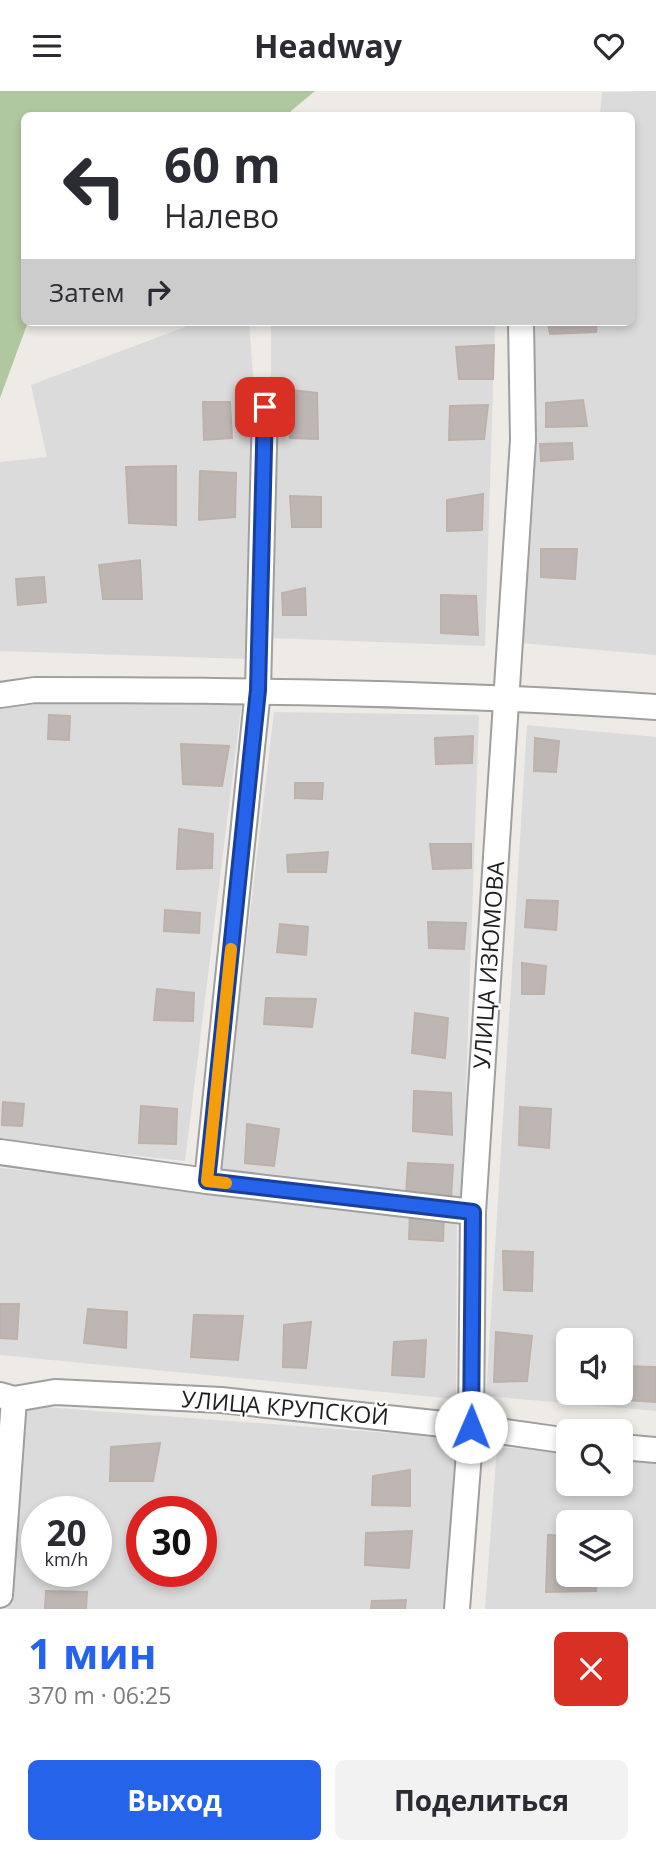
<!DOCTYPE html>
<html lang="ru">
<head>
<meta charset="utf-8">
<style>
	:root { --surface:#fff; --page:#f2f2f3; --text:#2b2b33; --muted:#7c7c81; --accent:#2563eb }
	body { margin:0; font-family:"Open Sans",sans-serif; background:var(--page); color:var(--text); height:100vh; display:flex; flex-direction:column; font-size:26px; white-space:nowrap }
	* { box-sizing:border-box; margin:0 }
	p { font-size:23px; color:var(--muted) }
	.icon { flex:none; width:38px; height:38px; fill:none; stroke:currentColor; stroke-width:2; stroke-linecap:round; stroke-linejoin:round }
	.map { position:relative; height:1518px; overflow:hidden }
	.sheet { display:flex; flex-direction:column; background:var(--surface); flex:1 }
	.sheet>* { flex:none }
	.banner { position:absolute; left:21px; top:21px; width:614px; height:214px; border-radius:10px; box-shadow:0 4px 10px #0003; background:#fff; color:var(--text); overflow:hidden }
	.controls { position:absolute; left:556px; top:1237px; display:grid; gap:14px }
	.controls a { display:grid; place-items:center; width:77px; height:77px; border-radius:10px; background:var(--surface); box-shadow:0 4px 10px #0003; font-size:35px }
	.speed { position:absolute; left:21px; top:1405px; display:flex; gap:14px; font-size:35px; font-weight:700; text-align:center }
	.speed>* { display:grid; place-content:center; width:91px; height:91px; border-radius:50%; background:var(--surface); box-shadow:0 4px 10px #0003; line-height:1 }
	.speed small { font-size:18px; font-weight:400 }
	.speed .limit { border:10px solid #d22; background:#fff; color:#111 }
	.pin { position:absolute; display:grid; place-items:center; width:60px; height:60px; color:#fff; margin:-30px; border-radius:14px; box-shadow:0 4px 10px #0006 }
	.me { position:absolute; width:77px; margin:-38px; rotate:1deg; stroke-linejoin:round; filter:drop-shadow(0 0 5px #0008) }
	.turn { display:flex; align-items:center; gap:24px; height:147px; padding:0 28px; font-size:32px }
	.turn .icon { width:91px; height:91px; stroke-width:2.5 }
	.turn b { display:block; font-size:49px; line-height:60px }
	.then { display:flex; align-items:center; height:66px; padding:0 28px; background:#0003; gap:14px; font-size:26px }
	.round { display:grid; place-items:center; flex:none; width:74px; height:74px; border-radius:10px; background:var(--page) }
	.head { display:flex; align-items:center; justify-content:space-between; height:119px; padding:0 28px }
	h1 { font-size:42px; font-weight:700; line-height:52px; color:var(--accent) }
	.button { display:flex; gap:14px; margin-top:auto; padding:14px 28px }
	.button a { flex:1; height:80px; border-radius:10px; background:var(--accent); color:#fff; font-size:28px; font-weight:700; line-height:80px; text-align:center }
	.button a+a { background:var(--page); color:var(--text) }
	header { display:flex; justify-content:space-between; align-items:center; height:91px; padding:0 28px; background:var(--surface); font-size:32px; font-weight:700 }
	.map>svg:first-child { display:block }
</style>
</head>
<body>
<header><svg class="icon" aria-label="menu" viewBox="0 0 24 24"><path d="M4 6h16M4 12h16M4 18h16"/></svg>Headway<svg class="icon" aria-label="heart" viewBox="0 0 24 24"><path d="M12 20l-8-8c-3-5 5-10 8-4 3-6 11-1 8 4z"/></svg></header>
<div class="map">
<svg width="656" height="1518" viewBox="0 0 656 1518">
	<rect width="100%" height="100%" fill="#eeeae6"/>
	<g fill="#dcdbdb" fill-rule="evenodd">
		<polygon points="656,0 656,564 520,552 536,231 632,231 632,24 600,24 602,1"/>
		<polygon points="198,231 249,231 254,298 247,568 0,560 0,371 47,366 31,294"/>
		<polygon points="271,231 495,231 485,555 271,547"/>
		<polygon points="0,602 242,609 185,1070 0,1050"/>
		<polygon points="274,621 479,624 462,1113 218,1091"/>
		<path d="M527,634L656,646V1320L486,1305ZM569,1250H621V1302H569Z"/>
		<polygon points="0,1077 457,1124 456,1308 0,1264"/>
		<path d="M19,1314L456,1347L447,1518H7ZM37,1421H96V1480H37ZM142,1421H201V1480H142Z"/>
		<path d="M497,1356L569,1361V1393H621V1365L656,1368V1518H485ZM569,1432H621V1484H569Z"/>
	</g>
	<polygon fill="#b0c89f" points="0,0 315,0 291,20 290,24 24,24 24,231 28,231 0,307"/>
	<g fill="#beb6b3" stroke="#beb1aa" stroke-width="2">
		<polygon points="548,231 597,231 596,241 550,243"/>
		<polygon points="494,254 493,288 459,288 456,256"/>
		<polygon points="291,299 317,302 318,348 290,347"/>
		<polygon points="583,309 587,335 546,336 546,312"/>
		<polygon points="203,311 230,311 232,347 204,349"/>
		<polygon points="488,314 484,348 449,349 450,315"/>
		<polygon points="572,352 573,368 541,370 540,353"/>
		<polygon points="176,375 176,434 129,432 126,376"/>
		<polygon points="200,380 236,382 235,426 199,429"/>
		<polygon points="483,403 482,439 447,440 447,409"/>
		<polygon points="290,405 321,406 321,436 292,436"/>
		<polygon points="541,458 577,458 575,488 541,486"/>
		<polygon points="140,469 142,508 103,508 99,474"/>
		<polygon points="44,486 46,511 18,514 16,488"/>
		<polygon points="305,497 306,524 283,524 282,502"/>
		<polygon points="441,504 476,505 478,544 441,542"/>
		<polygon points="49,624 70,625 69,649 48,648"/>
		<polygon points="473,645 472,672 436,673 435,647"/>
		<polygon points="535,647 559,650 556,681 534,680"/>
		<polygon points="181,653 229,655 222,695 183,693"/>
		<polygon points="295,692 323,692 322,708 295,707"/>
		<polygon points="179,738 213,743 212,777 177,778"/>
		<polygon points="430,753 471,753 471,777 433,778"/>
		<polygon points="328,761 326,781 288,781 287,764"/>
		<polygon points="527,809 558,810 556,839 525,836"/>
		<polygon points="165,819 200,822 199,842 164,840"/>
		<polygon points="428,831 466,832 464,858 429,857"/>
		<polygon points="280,833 308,836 306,864 277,861"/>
		<polygon points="522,872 546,875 544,903 522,903"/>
		<polygon points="157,898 194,902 193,930 154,929"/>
		<polygon points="266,907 316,908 312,936 264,933"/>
		<polygon points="415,922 448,927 445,967 412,962"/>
		<polygon points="414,1000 451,1002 452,1044 413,1040"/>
		<polygon points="3,1011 24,1013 22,1035 2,1034"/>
		<polygon points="141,1015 177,1018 176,1053 139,1052"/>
		<polygon points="520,1016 551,1018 549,1057 519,1054"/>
		<polygon points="247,1033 279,1038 274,1075 245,1072"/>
		<polygon points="408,1072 453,1074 451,1107 406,1104"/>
		<polygon points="410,1121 444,1124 443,1150 409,1148"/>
		<polygon points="503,1160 533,1161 532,1200 504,1199"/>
		<polygon points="0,1213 19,1213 17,1248 0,1247"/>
		<polygon points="88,1218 127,1221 126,1257 84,1252"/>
		<polygon points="194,1224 243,1225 238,1269 191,1266"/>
		<polygon points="311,1231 306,1277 283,1276 284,1234"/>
		<polygon points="496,1241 532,1245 527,1290 494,1291"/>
		<polygon points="426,1249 424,1286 392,1284 394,1251"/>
		<polygon points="621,1275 656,1276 656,1311 612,1308 612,1302 621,1302"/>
		<polygon points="160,1352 153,1390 110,1390 111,1356"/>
		<polygon points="410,1379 410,1415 372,1414 373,1385"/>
		<polygon points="412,1440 409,1477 365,1474 366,1442"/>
		<polygon points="548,1444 569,1445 569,1484 595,1484 596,1500 546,1501"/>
		<polygon points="46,1500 87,1501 86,1518 45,1518"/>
		<polygon points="406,1509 405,1518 371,1518 372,1510"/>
	</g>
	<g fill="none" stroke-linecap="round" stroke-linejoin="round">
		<defs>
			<g id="minor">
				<path d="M0,604L35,599C242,599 449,602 656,616"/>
				<polyline points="0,1061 207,1090 473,1121"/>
				<polyline points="207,1090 258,599 265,316"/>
				<polyline points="0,1304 14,1308 55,1301 221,1309 471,1336 569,1350"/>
				<polyline points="621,1356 656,1359"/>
				<polyline points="0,1504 14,1308"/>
				<polyline points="457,1518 471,1336 473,1121 523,349 521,231"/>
			</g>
		</defs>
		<use href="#minor" stroke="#9f9f9f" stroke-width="28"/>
		<use href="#minor" stroke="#fff" stroke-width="24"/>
	</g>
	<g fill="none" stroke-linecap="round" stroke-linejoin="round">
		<defs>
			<polyline id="route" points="265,316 258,599 207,1090 473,1121 471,1336"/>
		</defs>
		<use href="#route" stroke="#184099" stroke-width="18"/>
		<use href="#route" stroke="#2563eb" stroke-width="12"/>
		<polyline stroke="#f59e0b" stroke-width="12" points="226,1092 207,1090 231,858"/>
	</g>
	<g text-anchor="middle" stroke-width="5" stroke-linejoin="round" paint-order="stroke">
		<g font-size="23" fill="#1e1e1e" stroke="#fff">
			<text transform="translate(489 874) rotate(-86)" y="8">УЛИЦА ИЗЮМОВА</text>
			<text transform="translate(285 1317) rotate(5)" y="8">УЛИЦА КРУПСКОЙ</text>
		</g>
	</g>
</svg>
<div class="controls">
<a><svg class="icon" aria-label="sound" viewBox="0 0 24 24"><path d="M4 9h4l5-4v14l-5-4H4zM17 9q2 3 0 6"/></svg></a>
<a><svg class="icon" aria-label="search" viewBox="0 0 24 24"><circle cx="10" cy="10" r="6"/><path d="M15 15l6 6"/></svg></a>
<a><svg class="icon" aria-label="layers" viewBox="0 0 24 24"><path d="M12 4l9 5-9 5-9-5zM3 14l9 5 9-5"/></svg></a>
</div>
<div class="speed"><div>20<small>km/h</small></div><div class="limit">30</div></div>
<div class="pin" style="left:265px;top:316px;background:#d93025"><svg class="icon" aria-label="arrive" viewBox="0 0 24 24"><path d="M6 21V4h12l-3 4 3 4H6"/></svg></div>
<svg class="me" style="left:471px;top:1336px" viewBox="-20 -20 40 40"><circle r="19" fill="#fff"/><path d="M0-13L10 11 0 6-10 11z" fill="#2563eb"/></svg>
<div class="banner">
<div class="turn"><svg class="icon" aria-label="left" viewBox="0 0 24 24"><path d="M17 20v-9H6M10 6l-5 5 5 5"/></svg><div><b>60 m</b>Налево</div></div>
<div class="then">Затем<svg class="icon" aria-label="right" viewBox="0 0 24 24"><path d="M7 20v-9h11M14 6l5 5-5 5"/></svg></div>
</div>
</div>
<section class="sheet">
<div class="head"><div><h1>1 мин</h1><p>370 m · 06:25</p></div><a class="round" style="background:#d93025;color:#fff"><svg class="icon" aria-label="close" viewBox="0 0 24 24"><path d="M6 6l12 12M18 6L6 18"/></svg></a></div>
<div class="button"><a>Выход</a><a>Поделиться</a></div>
</section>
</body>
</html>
